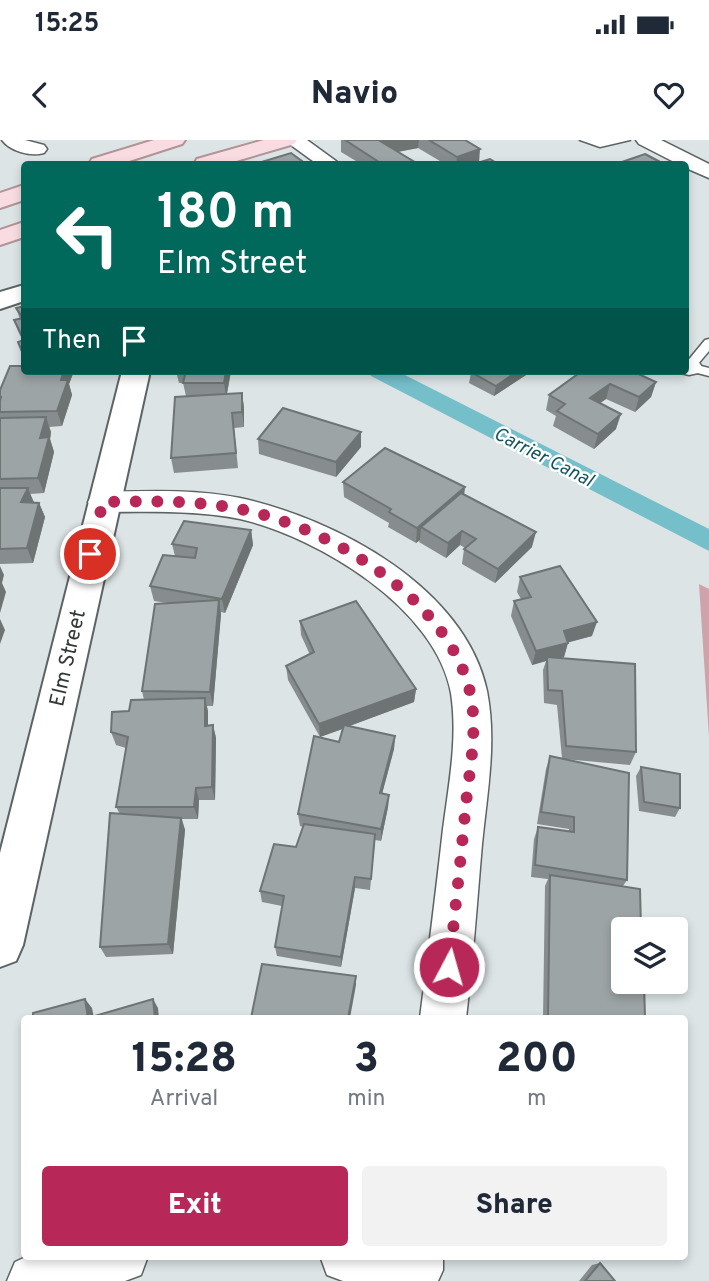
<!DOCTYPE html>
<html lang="en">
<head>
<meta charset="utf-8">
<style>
	:root { --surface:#fff; --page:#f2f2f3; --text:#1f2937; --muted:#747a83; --accent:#b72859 }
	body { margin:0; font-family:Overpass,sans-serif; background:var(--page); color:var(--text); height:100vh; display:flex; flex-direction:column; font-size:26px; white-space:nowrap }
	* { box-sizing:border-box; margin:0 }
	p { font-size:23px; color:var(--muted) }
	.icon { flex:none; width:38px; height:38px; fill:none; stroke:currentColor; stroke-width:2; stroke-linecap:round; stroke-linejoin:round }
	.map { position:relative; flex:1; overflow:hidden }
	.panel { position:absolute; left:21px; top:875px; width:667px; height:245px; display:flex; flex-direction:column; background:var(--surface); border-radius:7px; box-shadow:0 4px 10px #0003 }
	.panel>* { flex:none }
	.guide { position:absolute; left:21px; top:21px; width:668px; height:214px; border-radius:7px; box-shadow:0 4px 10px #0003; background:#00695c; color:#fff; overflow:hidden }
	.controls { position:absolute; left:611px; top:777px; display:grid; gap:14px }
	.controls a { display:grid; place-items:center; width:77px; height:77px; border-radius:7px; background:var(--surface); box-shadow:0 4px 10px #0003; font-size:35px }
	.pin { position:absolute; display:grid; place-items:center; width:60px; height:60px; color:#fff; margin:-30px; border:4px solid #fff; border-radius:50%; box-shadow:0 2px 7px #0007 }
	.me { position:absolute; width:77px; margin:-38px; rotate:6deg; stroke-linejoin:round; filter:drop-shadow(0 0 5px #0008) }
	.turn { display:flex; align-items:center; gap:24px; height:147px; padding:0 21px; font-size:32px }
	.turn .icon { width:91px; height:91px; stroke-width:2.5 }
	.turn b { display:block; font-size:49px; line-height:60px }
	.then { display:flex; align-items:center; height:66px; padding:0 21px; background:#0003; gap:14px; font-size:26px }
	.eta { display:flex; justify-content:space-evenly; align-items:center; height:119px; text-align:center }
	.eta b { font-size:42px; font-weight:800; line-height:49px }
	.primary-button { display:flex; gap:14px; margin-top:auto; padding:14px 21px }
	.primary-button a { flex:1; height:80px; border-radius:7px; background:var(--accent); color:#fff; font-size:28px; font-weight:800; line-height:80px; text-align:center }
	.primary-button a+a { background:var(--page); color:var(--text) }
	.status { display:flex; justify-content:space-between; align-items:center; height:49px; padding:0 35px; background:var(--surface); direction:ltr }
	.status svg { height:19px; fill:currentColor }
	header { display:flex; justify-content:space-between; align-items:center; height:91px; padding:0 21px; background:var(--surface); font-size:32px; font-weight:800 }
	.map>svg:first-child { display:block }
</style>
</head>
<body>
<div class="status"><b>15:25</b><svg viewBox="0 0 49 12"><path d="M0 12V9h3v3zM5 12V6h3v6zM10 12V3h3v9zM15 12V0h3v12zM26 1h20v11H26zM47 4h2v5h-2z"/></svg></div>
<header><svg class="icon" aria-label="back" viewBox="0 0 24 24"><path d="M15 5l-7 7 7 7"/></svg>Navio<svg class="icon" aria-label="heart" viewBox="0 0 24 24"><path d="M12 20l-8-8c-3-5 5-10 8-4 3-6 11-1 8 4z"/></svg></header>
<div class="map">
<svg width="709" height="1141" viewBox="0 0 709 1141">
	<rect width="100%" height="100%" fill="#dce4e5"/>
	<polygon fill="#d0a2aa" points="699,444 709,449 709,597"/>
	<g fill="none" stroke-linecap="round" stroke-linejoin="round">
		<polygon fill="#75bfca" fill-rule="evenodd" points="368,231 397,231 709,389 709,411 371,236"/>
		<defs>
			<g id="lane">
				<polygon points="580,0 630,0 600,7"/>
				<polygon points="709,199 709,211 697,225 709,228 709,236 686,230 686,223 705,200"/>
			</g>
			<g id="street">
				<path d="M2,0H25L44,5L47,9L44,13C30,17 10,11 2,0Z"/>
				<polygon points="284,0 307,0 340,24 317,24"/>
				<polygon points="636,0 661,0 709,24 709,38 686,28 686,24 678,24 639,4"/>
				<polygon points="686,218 698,221 702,227 698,233 689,235 677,232 686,231"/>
				<path d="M103,352C148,351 196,349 240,358C336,379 465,447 487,551C497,602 487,654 482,704C477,762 473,821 466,878H420C428,815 436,752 443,689C449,643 458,598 451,553C436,468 318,397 240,379C195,370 148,372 103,372L92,369L88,362L92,355Z"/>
				<polygon points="28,1116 148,1116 141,1135 125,1141 7,1141 15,1122"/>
				<polygon points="320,1116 443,1116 443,1130 438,1141 343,1141 327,1135"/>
			</g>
			<g id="secondary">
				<polygon points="24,145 24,161 0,169 0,152"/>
				<polygon points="122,231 150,231 23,805 16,821 0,827 0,713"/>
			</g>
			<g id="primary">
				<polygon points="154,0 185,0 182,4 120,24 89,24 92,19"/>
				<polygon points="264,0 297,0 294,4 226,24 194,24 197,19"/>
				<polygon points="24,45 24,60 0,68 0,53"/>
				<polygon points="24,82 24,97 0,105 0,90"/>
			</g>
		</defs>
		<use href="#lane" stroke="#5d6364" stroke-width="3"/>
		<use href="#street" stroke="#5d6364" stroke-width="3"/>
		<use href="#secondary" stroke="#5d6364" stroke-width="4"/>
		<use href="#primary" stroke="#b19398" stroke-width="4"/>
		<use href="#lane" fill="#fff" fill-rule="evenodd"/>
		<use href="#street" fill="#fff" fill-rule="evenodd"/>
		<use href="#secondary" fill="#fff" fill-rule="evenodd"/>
		<use href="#primary" fill="#f9dce1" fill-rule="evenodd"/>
	</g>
	<g fill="#878d8e">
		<polygon points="341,0 465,0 479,23 498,24 445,24 418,8 398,12 418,24 361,24 341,12"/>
		<polygon points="24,166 24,219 18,202 23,201 18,191 14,180 20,179 16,168"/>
		<polygon points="24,231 74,231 69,244 72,255 62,286 49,287 51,292 50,299 54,312 44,353 30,354 34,362 39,363 45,377 33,423 0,424 0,250"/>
		<polygon points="176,231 231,231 227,254 242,253 244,268 244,287 234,288 238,328 174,333 171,318 186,256 183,243 179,243"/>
		<polygon points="467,231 527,231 526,235 494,256 469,243 471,233"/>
		<polygon points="582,231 656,242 651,257 635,272 606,259 600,263 616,289 594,309 553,286 556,276 546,270 549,255"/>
		<polygon points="258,299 361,307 336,337 259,314"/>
		<polygon points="343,342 465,347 464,354 532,407 495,443 462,424 464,409 465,408 460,405 446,418 419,402 420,400 416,403 388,387 389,383 344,357"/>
		<polygon points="251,390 253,405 225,473 221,472 213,566 207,566 208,572 208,586 213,585 216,598 215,660 199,660 198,679 182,679 185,690 173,814 106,817 100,807 120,674 116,667 126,608 116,605 111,592 144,560 142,551 167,463 154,461 150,446 175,416 172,404"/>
		<polygon points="520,437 592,496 568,502 564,517 561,518 636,612 630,625 564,619 627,740 623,746 645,878 543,878 545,746 548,739 531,737 534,699 538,687 569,691 569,689 537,684 546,629 550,616 562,618 557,565 544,563 543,530 546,521 532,525 511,476 514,461 521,459 517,452"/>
		<polygon points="300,481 416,549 414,562 349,586 395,596 394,609 382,654 389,655 388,667 381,701 375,700 370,750 355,748 341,827 277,816 275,807 282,766 262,762 260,751 296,707 303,687 300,686 298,674 339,602 343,589 320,597 288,540 286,526 310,515 301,495"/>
		<polygon points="641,627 680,668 675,677 639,671 636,636"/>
		<polygon points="600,1123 615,1141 579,1141 592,1125"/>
	</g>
	<g fill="#6e7374">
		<polygon points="384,0 419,0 418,8 380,15 380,1"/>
		<polygon points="480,9 479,23 475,24 456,24 457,17"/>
		<polygon points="64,231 74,231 69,244 72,255 62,286 57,271 61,240"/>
		<polygon points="226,231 231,231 226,258 224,243"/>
		<polygon points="518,231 527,231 526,235 494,256 496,246"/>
		<polygon points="656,242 651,257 635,272 639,257"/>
		<polygon points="610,244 606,259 586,273 590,258"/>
		<polygon points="242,253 244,268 244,287 242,272"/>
		<polygon points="621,274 616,289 594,309 598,294"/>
		<polygon points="46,277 51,292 50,299 54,312 44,353 38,338 40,298"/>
		<polygon points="361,292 361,307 336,337 336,322"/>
		<polygon points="465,347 463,362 421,387 420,400 416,403 417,388"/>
		<polygon points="28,348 34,363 21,362"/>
		<polygon points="39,363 45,377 33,423 27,408"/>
		<polygon points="251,390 253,405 225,473 222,459"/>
		<polygon points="462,391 460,405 446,418 448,403"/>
		<polygon points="536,392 532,407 495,443 498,429"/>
		<polygon points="0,426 4,435 2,443 6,452 0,473"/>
		<polygon points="219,460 221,475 213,566 210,552"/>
		<polygon points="0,479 5,490 0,504"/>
		<polygon points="597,482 592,496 559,505 564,491"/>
		<polygon points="568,503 564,517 547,521 547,517 546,521 532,525 536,511"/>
		<polygon points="416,549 414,562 320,597 319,584"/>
		<polygon points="205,558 208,572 208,599 205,586"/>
		<polygon points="213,585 216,598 215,660 212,647"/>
		<polygon points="395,596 394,609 379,665 380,653"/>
		<polygon points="196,648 199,660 198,679 194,667"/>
		<polygon points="389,655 388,667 381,701 381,689"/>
		<polygon points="181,678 185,690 173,814 168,804"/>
		<polygon points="355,737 355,748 341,827 341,817"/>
		<polygon points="356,836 356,845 350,878 348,878"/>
		<polygon points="85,859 92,868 94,878 88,878"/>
		<polygon points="153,859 158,868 159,878 155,878"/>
	</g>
	<g fill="#9da4a5" stroke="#6e7374" stroke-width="2">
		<polygon points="345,0 384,0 380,1 418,24 382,24"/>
		<polygon points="429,0 465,0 480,9 457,17"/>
		<polygon points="291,13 306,24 255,24"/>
		<polygon points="645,14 664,24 616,24"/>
		<polygon points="490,19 498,24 474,24"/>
		<polygon points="24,166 24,200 14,180 23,178 16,168"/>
		<polygon points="24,200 24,213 23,214 18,202"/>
		<polygon points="10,226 24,226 24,231 64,231 61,240 68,240 57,271 0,272 0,261 1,257 0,257 0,250"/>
		<polygon points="186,231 226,231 224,243 183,243"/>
		<polygon points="473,231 518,231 496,246 471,232"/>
		<polygon points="582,231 632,231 656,242 639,257 610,244 590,258 621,274 598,294 557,271 565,264 549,255"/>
		<polygon points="242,253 242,272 232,273 236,313 171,318 175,257"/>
		<polygon points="283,268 361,292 336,322 258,299"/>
		<polygon points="46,277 40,298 49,297 38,338 0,339 0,278"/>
		<polygon points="385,308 465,347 417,388 389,372 391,369 343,342"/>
		<polygon points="0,348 28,348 21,362 39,363 27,408 0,409"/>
		<polygon points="461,353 536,392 498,429 464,409 476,399 462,391 448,403 421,387"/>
		<polygon points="184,381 251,390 222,459 150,446 163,415 195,418 197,408 172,404"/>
		<polygon points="560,426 597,482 564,491 568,503 536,511 514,461 531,457 520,437"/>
		<polygon points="219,460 210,552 142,551 155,464"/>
		<polygon points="356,461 416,549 319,584 286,526 314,512 300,481"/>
		<polygon points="547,517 635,524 636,612 566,606 562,551 548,550"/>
		<polygon points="205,558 205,586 213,585 212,647 196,648 194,667 116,667 128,597 111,592 112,572 129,571 131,560"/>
		<polygon points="344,585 395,596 380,653 389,655 381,689 298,674 314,596 339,602"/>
		<polygon points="550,616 629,633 627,740 535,725 538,687 574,692 574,677 541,672"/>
		<polygon points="641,627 680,634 680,668 644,662"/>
		<polygon points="110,673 181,678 168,804 100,807"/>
		<polygon points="304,684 375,694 371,739 355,737 341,817 275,807 284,756 260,751 274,704 296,707"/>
		<polygon points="550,735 640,749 641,789 623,789 623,842 644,842 645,878 557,878 548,877"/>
		<polygon points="262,824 356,836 348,878 251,878"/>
		<polygon points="85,859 88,878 153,859 155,878 33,878 33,873"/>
		<polygon points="600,1123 615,1141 585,1141"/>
	</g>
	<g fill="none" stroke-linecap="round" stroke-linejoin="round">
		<path stroke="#b72859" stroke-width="12" stroke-dasharray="0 21.6" d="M90,414L103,362C148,361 195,360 240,369C329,387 448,458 470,552C478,588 470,627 466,663C461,717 455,772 449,827"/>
	</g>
	<g text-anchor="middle" stroke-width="5" stroke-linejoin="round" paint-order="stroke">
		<g font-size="19" font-style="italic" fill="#13545c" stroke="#fff">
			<text transform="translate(544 316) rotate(27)" y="7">Carrier Canal</text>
		</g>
		<g font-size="21" fill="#343737" stroke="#fff">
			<text transform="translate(67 518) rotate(-77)" y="7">Elm Street</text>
		</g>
	</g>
</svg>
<div class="controls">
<a><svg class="icon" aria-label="layers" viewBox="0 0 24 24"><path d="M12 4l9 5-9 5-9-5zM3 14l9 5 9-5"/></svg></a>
</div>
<div class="pin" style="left:90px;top:414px;background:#d93025"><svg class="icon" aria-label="arrive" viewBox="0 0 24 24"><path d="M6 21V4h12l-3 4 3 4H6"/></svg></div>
<svg class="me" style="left:449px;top:827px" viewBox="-20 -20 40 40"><circle r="17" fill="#b72859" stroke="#fff" stroke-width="3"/><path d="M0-11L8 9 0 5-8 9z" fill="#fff"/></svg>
<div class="guide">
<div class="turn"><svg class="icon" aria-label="left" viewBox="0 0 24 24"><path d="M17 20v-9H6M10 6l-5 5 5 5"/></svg><div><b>180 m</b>Elm Street</div></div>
<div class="then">Then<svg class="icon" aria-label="arrive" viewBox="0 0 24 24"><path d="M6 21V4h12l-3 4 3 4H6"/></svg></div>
</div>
<section class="panel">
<div class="eta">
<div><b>15:28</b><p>Arrival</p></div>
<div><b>3</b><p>min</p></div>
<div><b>200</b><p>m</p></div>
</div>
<div class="primary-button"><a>Exit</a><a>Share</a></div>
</section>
</div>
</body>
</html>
